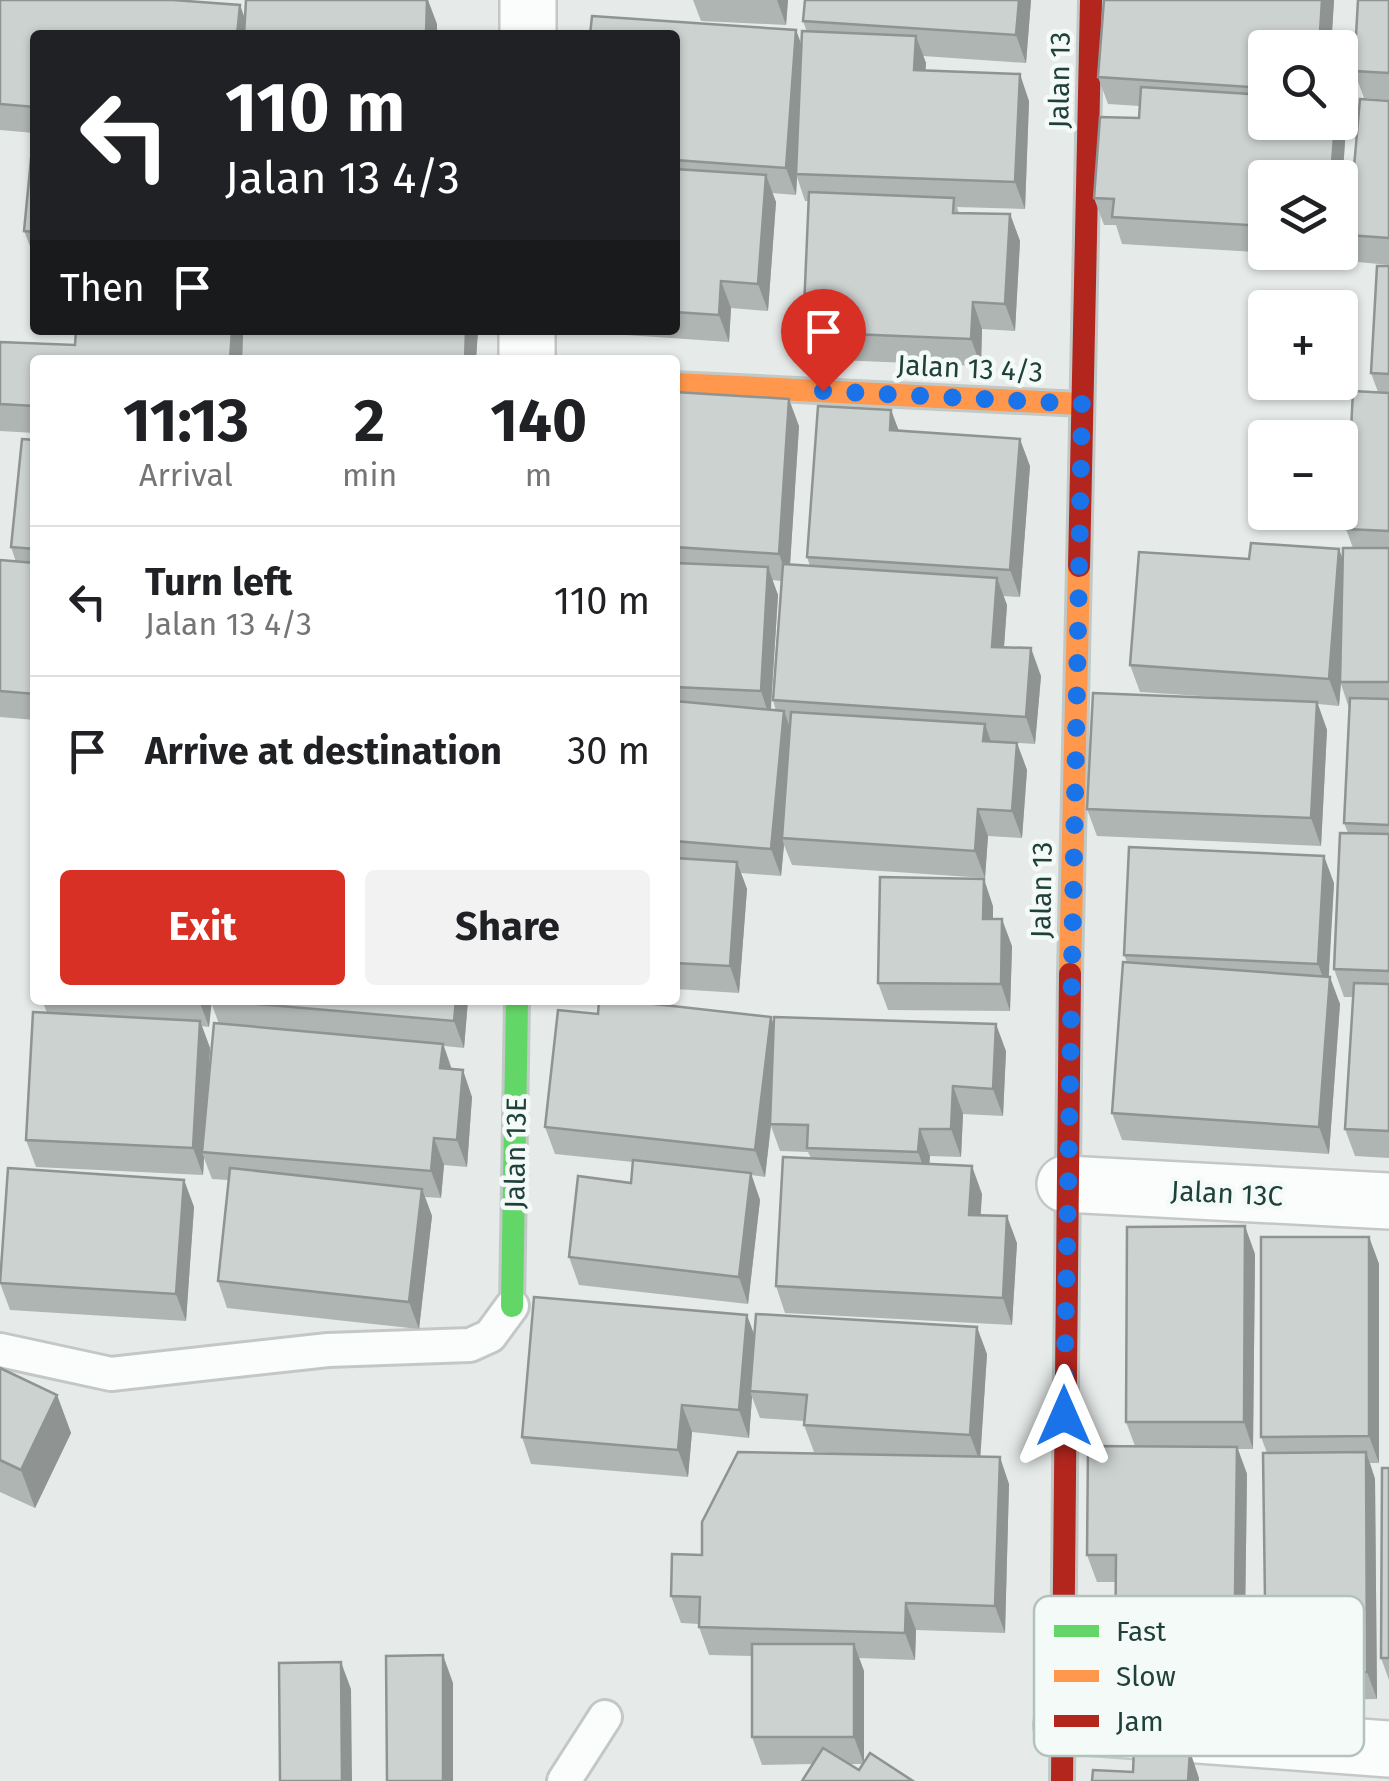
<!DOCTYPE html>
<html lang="en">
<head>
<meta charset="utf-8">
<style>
	:root { --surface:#fff; --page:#f2f2f2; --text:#202124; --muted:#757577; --line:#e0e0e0; --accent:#d93025 }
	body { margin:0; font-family:"Fira Sans",sans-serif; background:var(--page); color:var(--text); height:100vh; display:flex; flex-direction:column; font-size:38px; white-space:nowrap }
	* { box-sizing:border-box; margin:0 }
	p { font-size:32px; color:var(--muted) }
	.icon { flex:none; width:55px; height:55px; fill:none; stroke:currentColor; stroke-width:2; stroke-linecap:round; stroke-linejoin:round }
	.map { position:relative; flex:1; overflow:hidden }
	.sheet { position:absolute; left:30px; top:355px; width:650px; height:650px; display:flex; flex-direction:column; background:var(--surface); border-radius:10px; box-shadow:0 2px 8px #0004 }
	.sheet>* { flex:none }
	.hud { position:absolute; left:30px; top:30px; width:650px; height:305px; border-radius:10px; box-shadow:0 2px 8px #0004; background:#202124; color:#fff; overflow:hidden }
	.fabs { position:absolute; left:1248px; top:30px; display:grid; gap:20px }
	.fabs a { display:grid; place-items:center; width:110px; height:110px; border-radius:10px; background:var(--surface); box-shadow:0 2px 8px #0004; font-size:50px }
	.pin { position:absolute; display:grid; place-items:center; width:85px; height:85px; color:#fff; margin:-102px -42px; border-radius:50% 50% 50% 0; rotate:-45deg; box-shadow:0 0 10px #0007 }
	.pin .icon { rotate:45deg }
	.me { position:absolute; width:110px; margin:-55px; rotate:0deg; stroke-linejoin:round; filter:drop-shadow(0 0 8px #0008) }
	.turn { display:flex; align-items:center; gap:35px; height:210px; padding:0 30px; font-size:45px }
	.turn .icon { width:130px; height:130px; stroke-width:2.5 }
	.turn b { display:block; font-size:70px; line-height:85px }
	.then { display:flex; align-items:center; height:95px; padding:0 30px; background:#0003; gap:20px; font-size:38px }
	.eta { display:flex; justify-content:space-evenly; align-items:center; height:170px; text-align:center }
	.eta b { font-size:60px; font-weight:700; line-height:70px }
	.action { display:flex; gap:20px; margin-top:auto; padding:20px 30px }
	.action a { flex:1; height:115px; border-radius:10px; background:var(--accent); color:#fff; font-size:40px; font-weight:700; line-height:115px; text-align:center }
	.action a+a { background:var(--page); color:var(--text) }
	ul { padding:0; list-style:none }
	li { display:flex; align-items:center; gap:30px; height:150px; padding:0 30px; border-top:2px solid var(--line) }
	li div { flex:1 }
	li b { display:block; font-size:38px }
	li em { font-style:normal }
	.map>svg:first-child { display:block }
</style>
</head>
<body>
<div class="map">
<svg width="1389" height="1781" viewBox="0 0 1389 1781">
	<rect width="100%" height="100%" fill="#e6ebe9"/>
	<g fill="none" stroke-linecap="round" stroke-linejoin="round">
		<defs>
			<g id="lane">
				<polyline points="0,1350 111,1374 328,1350 470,1345 490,1336 512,1306"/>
				<polyline points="564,1781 605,1717"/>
			</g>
			<g id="street">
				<polyline points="528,35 528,0"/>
				<polyline points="527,360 527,330"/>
				<polyline points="1065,1184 1389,1201"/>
				<polyline points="1062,1725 1389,1749"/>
			</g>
			<polyline id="fast" points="512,1306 517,1000"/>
			<g id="slow">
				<polyline points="675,384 1081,404"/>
				<polyline points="1070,974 1079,566"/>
			</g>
			<g id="jam">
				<polyline points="1079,566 1091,0"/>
				<polyline points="1062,1781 1070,974"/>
			</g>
		</defs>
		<use href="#lane" stroke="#c3c8c6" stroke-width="38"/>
		<use href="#street" stroke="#c3c8c6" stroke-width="60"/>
		<use href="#fast" stroke="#c1c9c6" stroke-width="28"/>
		<use href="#slow" stroke="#c1c9c6" stroke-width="28"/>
		<use href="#jam" stroke="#c1c9c6" stroke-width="28"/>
		<use href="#lane" stroke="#fbfcfc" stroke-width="32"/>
		<use href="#street" stroke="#fbfcfc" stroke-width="55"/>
		<use href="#fast" stroke="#63d668" stroke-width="22"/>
		<use href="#slow" stroke="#ff974d" stroke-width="22"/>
		<use href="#jam" stroke="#b3261e" stroke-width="22"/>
	</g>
	<g fill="#afb5b3" fill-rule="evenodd">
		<polygon points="0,0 240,5 245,20 437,24 35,35 35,259 24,231 34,133 0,130"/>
		<polygon points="693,0 788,0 786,25 701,21"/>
		<polygon points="805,0 1031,0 1026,63 923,56 926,63 925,71 1029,101 1025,209 957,207 959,213 1010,214 1020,241 1015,331 982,329 981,366 813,359 803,332 809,201 805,201 797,177 796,195 772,193 776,202 768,311 731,308 729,342 583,332 583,330 675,330 675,35 796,30 801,44 807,32 803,21"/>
		<polygon points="1334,0 1331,48 1265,48 1265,122 1340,122 1340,110 1346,126 1340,217 1340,178 1265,178 1265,252 1338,252 1337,257 1122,244 1116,225 1104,225 1094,198 1139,118 1140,106 1108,104 1098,77"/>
		<polygon points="1389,0 1389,100 1364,98 1354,71"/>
		<polygon points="1389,101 1389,265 1358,262 1348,235"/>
		<polygon points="1389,266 1389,1158 1355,1156 1345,1129 1353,997 1344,997 1334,969 1348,833 1344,823 1349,708 1341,684 1339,706 1318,704 1327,730 1321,846 1097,836 1087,809 1246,699 1140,692 1130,665 1249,559 1343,560 1353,548 1346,529 1378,392 1371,373"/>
		<polygon points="76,330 478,330 476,360 35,360 35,433 0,431 0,342 75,345"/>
		<path d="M675,392L799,426L790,564L810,566L807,557L891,410L899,431L1030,466L1020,597L1003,596L1007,605L1004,647L1041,676L1035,744L991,741L1017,743L1027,770L1022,838L988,836L985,878L792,865L784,845L781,876L741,873L747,889L739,993L675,989ZM772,580L781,581L773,700L776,711L771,710L778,595Z"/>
		<polygon points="35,440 35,720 0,717 0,560 16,562 11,547"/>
		<polygon points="1334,883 1328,977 1340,1004 1329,1154 1122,1140 1112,1113 1127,962 1124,955"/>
		<polygon points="993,906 993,919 1012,946 1010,1011 888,1010 878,983"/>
		<path d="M42,1000H468L464,1048L444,1046L452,1069L472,1097L467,1167L444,1165L441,1198L425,1197L432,1216L419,1329L227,1308L218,1281L228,1180L212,1179L204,1158L203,1175L36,1167L26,1140L47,1013ZM211,1002L219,1024L207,1099L210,1048L202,1026L209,1027Z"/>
		<polygon points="598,1014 771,1017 774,1026 1006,1051 1003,1116 963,1114 961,1157 930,1156 929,1164 982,1194 980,1215 1017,1243 1012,1325 785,1313 776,1286 811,1158 808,1152 780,1151 771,1126 765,1177 751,1175 760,1200 748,1304 579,1285 569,1257 631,1183 633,1162 555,1154 545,1127"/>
		<polygon points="184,1180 194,1207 186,1321 10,1310 0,1283"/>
		<polygon points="1369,1237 1379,1264 1379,1463 1370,1463 1375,1479 1377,1699 1275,1701 1266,1674 1267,1453 1261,1437"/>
		<polygon points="1255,1254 1253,1449 1238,1449 1247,1474 1244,1694 1125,1693 1115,1666 1116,1582 1097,1582 1087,1555 1135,1446 1126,1422"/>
		<path d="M754,1334L987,1354L980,1457L1009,1484L1005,1633L916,1630L915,1660L859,1658L864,1671V1763L913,1781L813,1764L762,1765L752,1737V1656L709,1655L699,1627V1624L681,1623L671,1596L702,1555L851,1454L814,1452L804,1425V1421L760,1418L752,1397L749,1438L692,1432L688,1477L531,1464L522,1437ZM849,1764H863L859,1770Z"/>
		<polygon points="0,1368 57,1395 71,1433 35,1508 0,1492"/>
		<polygon points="1389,1468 1389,1680 1381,1658"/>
	</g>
	<g fill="#8f9392">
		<polygon points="427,0 428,0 437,24 437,35 426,35"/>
		<polygon points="777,0 788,0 786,25"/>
		<polygon points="1019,0 1031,0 1026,63 1016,35"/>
		<polygon points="1322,0 1334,0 1331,48 1319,48"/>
		<polygon points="240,5 250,33 249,35 237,35"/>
		<polygon points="796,30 806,57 796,174 797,177 796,195 786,168"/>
		<polygon points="916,36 926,63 924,97 914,70"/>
		<polygon points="1020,74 1029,101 1025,209 1015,182"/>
		<polygon points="1340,110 1346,126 1340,217 1340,178 1331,178 1335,122 1340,122"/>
		<polygon points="766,175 776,202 768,311 758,284"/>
		<polygon points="1010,214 1020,241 1015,331 1005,304"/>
		<polygon points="721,281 731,308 729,342 719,315"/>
		<polygon points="973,302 982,329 981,366 971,339"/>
		<polygon points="232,330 243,330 241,360 230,360"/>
		<polygon points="466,330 478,330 476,360 465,360"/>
		<polygon points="789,399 799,426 789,581 779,554"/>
		<polygon points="891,410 901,437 890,430"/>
		<polygon points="1020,439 1030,466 1020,597 1010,570"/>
		<polygon points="1339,549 1349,576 1339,706 1329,679"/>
		<polygon points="768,567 778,595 770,719 761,691"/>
		<polygon points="997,578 1007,605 1002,674 992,647"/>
		<polygon points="1031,648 1041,676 1035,744 1026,717"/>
		<polygon points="1317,702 1327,730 1321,846 1311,818"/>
		<polygon points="784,711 794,739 782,838 784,845 781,876 771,849"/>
		<polygon points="985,724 994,751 983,741"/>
		<polygon points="1017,743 1027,770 1022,838 1012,811"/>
		<polygon points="978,809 988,836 985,878 975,851"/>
		<polygon points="1324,856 1334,883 1328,991 1318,964"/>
		<polygon points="737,862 747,889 739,993 730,966"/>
		<polygon points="984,879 993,906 993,946 983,919"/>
		<polygon points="1002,919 1012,946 1010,1011 1001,984"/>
		<polygon points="1330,977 1340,1004 1329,1154 1319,1127"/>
		<polygon points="199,1000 212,1000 209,1027"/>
		<polygon points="456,1000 468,1000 464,1048 454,1021"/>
		<polygon points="771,1017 780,1044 765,1177 755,1150"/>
		<polygon points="200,1021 210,1048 204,1152 202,1152 204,1158 203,1175 193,1148"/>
		<polygon points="996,1024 1006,1051 1003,1116 993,1089"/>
		<polygon points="443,1044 452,1071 440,1068"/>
		<polygon points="463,1070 472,1097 467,1167 457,1140"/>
		<polygon points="953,1086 963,1114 961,1157 951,1129"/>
		<polygon points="920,1129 930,1156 928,1179 918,1152"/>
		<polygon points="434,1138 444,1165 441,1198 431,1171"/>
		<polygon points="972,1166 982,1194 979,1242 969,1215"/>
		<polygon points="751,1173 760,1200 748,1304 739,1277"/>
		<polygon points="184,1180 194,1207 186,1321 176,1294"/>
		<polygon points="422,1189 432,1216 419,1329 409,1302"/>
		<polygon points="1007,1216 1017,1243 1012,1325 1003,1298"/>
		<polygon points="1245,1226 1255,1254 1253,1449 1244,1422"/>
		<polygon points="1369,1237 1379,1264 1379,1463 1369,1436"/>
		<polygon points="747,1315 757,1342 750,1391 752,1397 749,1438 739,1410"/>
		<polygon points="977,1327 987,1354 980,1462 970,1435"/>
		<polygon points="57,1395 71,1433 35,1508 21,1470"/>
		<polygon points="682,1405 692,1432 688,1477 678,1450"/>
		<polygon points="1237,1447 1247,1474 1244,1694 1234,1667"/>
		<polygon points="1366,1452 1375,1479 1377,1699 1367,1672"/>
		<polygon points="1000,1457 1009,1484 1005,1633 995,1606"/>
		<polygon points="906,1603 916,1630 915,1660 905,1633"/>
		<polygon points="854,1644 864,1671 864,1764 854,1737"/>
		<polygon points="443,1655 453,1683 453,1781 443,1781"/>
		<polygon points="341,1662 351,1689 352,1781 342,1781"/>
		<polygon points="1190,1751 1199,1778 1199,1781 1188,1781"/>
	</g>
	<g fill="#ccd2d0" stroke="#8f9392" stroke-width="2.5">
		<polygon points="0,0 173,0 240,5 237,35 35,35 35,107 0,104"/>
		<polygon points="246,0 427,0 426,35 244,35"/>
		<polygon points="805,0 1019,0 1016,35 803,21"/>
		<polygon points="1104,0 1322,0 1319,48 1265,48 1265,88 1098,77"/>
		<polygon points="1358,0 1389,0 1389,73 1354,71"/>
		<polygon points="592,16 796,30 786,168 675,160 675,35 590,35"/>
		<polygon points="802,31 916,36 914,70 1020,74 1015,182 796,174"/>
		<polygon points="1141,87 1265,95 1265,122 1335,122 1331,178 1265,178 1265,226 1112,217 1114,199 1094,198 1100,117 1139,118"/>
		<polygon points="1360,99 1389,101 1389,238 1348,235"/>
		<polygon points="34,128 35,128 35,232 24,231"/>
		<polygon points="675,169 766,175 758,284 721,281 719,315 675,312"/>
		<polygon points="809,192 954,198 953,213 1010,214 1005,304 973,302 971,339 803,332"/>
		<polygon points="1377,266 1389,266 1389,374 1371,373"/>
		<polygon points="76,330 232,330 230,360 35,360 35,406 0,404 0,342 75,345"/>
		<polygon points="242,330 466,330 465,360 241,360"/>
		<polygon points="1353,391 1389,393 1389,531 1346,529"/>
		<polygon points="675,392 789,399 779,554 675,547"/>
		<polygon points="818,406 891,410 890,430 1020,439 1010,570 807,557"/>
		<polygon points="22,439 35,440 35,549 11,547"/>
		<polygon points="1251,543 1339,549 1329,679 1130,665 1139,552 1249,559"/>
		<polygon points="1343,548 1389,548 1389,682 1340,682"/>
		<polygon points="0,560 35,563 35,694 0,691"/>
		<polygon points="675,563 768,567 761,691 675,687"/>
		<polygon points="783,564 997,578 992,647 1031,648 1026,717 773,700"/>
		<polygon points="1093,693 1317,702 1311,818 1087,809"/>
		<polygon points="1350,698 1389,699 1389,825 1344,823"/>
		<polygon points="675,701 784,711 771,849 675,841"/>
		<polygon points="791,712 985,724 983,741 1017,743 1012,811 978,809 975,851 782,838"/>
		<polygon points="1340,833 1389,834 1389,971 1334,969"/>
		<polygon points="1129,847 1324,856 1318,964 1124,955"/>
		<polygon points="675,858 737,862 730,966 675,963"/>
		<polygon points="880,877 984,879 983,919 1002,919 1001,984 878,983"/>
		<polygon points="1123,962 1330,977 1319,1127 1112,1113"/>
		<polygon points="1354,983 1389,984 1389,1131 1345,1129"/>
		<polygon points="211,1000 456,1000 454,1021"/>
		<polygon points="599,1000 619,1000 771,1017 755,1150 545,1127 558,1010 598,1014"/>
		<polygon points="33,1012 200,1021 193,1148 26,1140"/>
		<polygon points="774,1017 996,1024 993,1089 953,1086 951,1129 920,1129 918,1152 807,1148 808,1125 770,1124"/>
		<polygon points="214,1023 443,1044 440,1068 463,1070 457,1140 434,1138 431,1171 202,1152"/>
		<polygon points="783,1157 972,1166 969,1215 1007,1216 1003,1298 776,1286"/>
		<polygon points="633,1160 751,1173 739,1277 569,1257 578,1176 631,1183"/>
		<polygon points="8,1168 184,1180 176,1294 0,1283"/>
		<polygon points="230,1168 422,1189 409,1302 218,1281"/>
		<polygon points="1245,1226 1244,1422 1126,1422 1127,1227"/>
		<polygon points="1261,1237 1369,1237 1369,1436 1261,1437"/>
		<polygon points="534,1297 747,1315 739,1410 682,1405 678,1450 522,1437"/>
		<polygon points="756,1314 977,1327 970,1435 804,1425 807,1395 750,1391"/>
		<polygon points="0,1368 57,1395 21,1470 0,1460"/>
		<polygon points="1088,1446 1237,1447 1234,1667 1115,1666 1116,1555 1087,1555"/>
		<polygon points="738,1452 1000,1457 995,1606 906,1603 905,1633 699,1627 700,1597 671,1596 672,1554 702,1555 702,1522"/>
		<polygon points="1366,1452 1367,1672 1266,1674 1263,1453"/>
		<polygon points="1382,1468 1389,1468 1389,1658 1381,1658"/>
		<rect x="752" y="1644" width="102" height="93"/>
		<polygon points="443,1655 443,1781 387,1781 386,1656"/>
		<polygon points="341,1662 342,1781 280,1781 279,1663"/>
		<polygon points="1134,1747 1190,1751 1188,1781 1092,1781 1093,1770 1133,1772"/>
		<polygon points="823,1748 859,1770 870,1753 913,1781 802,1781"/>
	</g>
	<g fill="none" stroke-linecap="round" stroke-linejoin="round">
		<polyline stroke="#1a73e8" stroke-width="18" stroke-dasharray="0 32.4" points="823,391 1082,404 1064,1416"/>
	</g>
	<g text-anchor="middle" stroke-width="9" stroke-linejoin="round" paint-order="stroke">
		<g font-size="28" fill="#20413a" stroke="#f4faf7">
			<text transform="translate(1059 80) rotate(-89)" y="10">Jalan 13</text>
			<text transform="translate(970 368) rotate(3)" y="10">Jalan 13 4/3</text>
			<text transform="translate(1041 890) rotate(-89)" y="10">Jalan 13</text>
			<text transform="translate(515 1153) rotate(-89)" y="10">Jalan 13E</text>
			<text transform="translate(1227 1193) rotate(3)" y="10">Jalan 13C</text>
		</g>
	</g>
	<rect x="1034" y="1596" width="330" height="160" rx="15" fill="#f4faf7" stroke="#b4c2be" stroke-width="2.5"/>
	<rect x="1054" y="1625" width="45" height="12" fill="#63d668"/>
	<rect x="1054" y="1670" width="45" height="12" fill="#ff974d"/>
	<rect x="1054" y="1715" width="45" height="12" fill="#b3261e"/>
	<g font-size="28" fill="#20413a">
		<text x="1116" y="1641">Fast</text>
		<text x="1116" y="1686">Slow</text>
		<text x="1116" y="1731">Jam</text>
	</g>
</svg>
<div class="fabs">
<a><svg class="icon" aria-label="search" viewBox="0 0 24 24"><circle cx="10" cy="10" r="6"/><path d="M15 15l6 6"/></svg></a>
<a><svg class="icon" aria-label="layers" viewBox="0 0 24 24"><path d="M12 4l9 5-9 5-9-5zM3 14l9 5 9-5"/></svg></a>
<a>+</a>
<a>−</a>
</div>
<div class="pin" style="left:823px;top:391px;background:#d93025"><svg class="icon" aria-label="arrive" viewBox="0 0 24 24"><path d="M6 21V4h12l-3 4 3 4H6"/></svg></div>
<svg class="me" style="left:1064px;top:1416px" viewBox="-20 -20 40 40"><path d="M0-17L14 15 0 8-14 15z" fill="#1a73e8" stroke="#fff" stroke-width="4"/></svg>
<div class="hud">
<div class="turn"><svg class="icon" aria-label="left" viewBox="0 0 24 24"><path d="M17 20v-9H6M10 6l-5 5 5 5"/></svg><div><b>110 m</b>Jalan 13 4/3</div></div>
<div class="then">Then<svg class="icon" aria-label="arrive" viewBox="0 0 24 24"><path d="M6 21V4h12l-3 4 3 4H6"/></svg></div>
</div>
<section class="sheet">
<div class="eta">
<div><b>11:13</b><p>Arrival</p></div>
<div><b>2</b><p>min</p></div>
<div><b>140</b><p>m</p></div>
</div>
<ul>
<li><svg class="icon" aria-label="left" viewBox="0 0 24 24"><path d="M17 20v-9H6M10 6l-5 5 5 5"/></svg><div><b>Turn left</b><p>Jalan 13 4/3</p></div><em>110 m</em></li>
<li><svg class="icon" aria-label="arrive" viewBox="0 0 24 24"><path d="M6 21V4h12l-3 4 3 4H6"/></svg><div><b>Arrive at destination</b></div><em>30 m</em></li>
</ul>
<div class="action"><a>Exit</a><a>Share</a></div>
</section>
</div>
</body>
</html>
